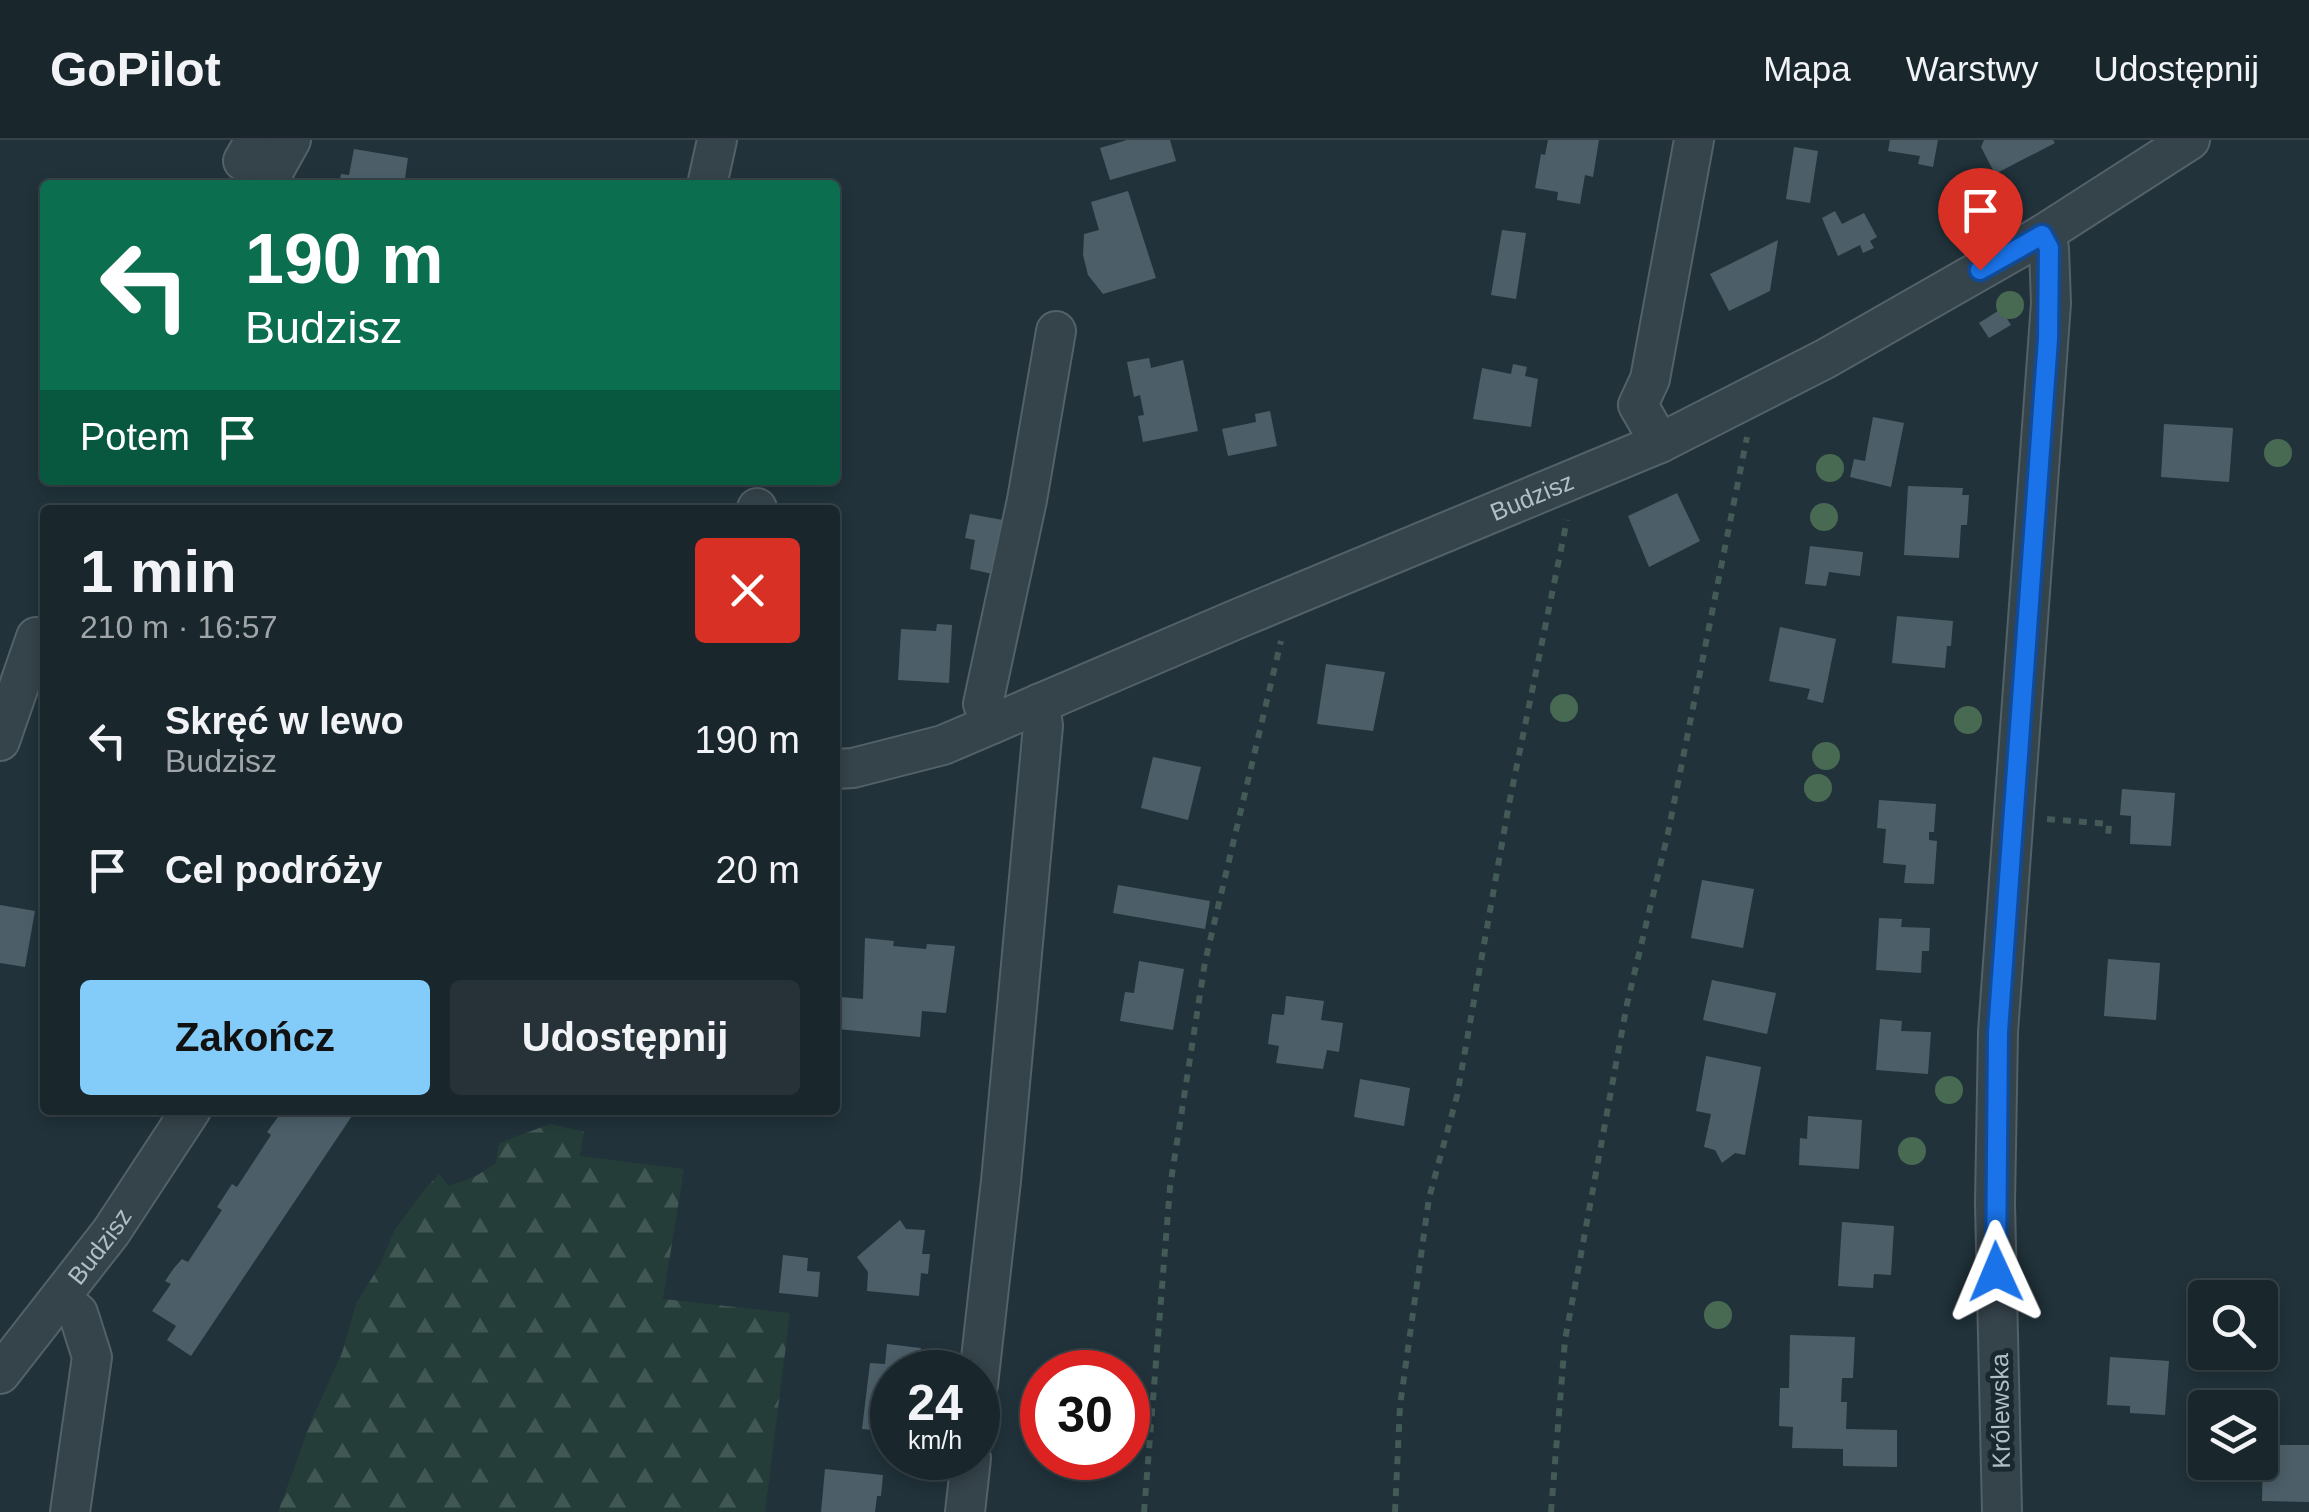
<!DOCTYPE html>
<html lang="pl">
<head>
<meta charset="utf-8">
<style>
	:root { --surface:#19262c; --page:#263238; --text:#f1f3f6; --muted:#9fa5a9; --line:#374348; --accent:#83ccf9 }
	body { margin:0; font-family:Helvetica,sans-serif; background:var(--page); color:var(--text); height:100vh; display:flex; flex-direction:column; font-size:38px; white-space:nowrap }
	* { box-sizing:border-box; margin:0 }
	p { font-size:32px; color:var(--muted) }
	.icon { flex:none; width:55px; height:55px; fill:none; stroke:currentColor; stroke-width:2; stroke-linecap:round; stroke-linejoin:round }
	.map { position:relative; flex:1; overflow:hidden }
	.drawer { position:absolute; left:40px; top:365px; width:800px; height:610px; display:flex; flex-direction:column; background:var(--surface); border-radius:10px; box-shadow:0 5px 15px #0003,0 0 0 2px var(--line) }
	.drawer>* { flex:none }
	.guide { position:absolute; left:40px; top:40px; width:800px; height:305px; border-radius:10px; box-shadow:0 5px 15px #0003,0 0 0 2px var(--line); background:#0b6e4f; color:#fff; overflow:hidden }
	.tools { position:absolute; left:2188px; top:1140px; display:grid; gap:20px }
	.tools a { display:grid; place-items:center; width:90px; height:90px; border-radius:10px; background:var(--surface); box-shadow:0 5px 15px #0003,0 0 0 2px var(--line); font-size:50px }
	.speed { position:absolute; left:870px; top:1210px; display:flex; gap:20px; font-size:50px; font-weight:700; text-align:center }
	.speed>* { display:grid; place-content:center; width:130px; height:130px; border-radius:50%; background:var(--surface); box-shadow:0 5px 15px #0003,0 0 0 2px var(--line); line-height:1 }
	.speed small { font-size:25px; font-weight:400 }
	.speed .limit { border:15px solid #d22; background:#fff; color:#111 }
	.pin { position:absolute; display:grid; place-items:center; width:85px; height:85px; color:#fff; margin:-102px -42px; border-radius:50% 50% 50% 0; rotate:-45deg; box-shadow:0 0 10px #0007 }
	.pin .icon { rotate:45deg }
	.me { position:absolute; width:110px; margin:-55px; rotate:359deg; stroke-linejoin:round; filter:drop-shadow(0 0 8px #0008) }
	.turn { display:flex; align-items:center; gap:35px; height:210px; padding:0 40px; font-size:45px }
	.turn .icon { width:130px; height:130px; stroke-width:2.5 }
	.turn b { display:block; font-size:70px; line-height:85px }
	.then { display:flex; align-items:center; height:95px; padding:0 40px; background:#0003; gap:20px; font-size:38px }
	.round { display:grid; place-items:center; flex:none; width:105px; height:105px; border-radius:10px; background:var(--page) }
	.overview { display:flex; align-items:center; justify-content:space-between; height:170px; padding:0 40px }
	h1 { font-size:60px; font-weight:700; line-height:75px }
	.cta { display:flex; gap:20px; margin-top:auto; padding:20px 40px }
	.cta a { flex:1; height:115px; border-radius:10px; background:var(--accent); color:#111; font-size:40px; font-weight:700; line-height:115px; text-align:center }
	.cta a+a { background:var(--page); color:var(--text) }
	ul { padding:0; list-style:none }
	li { display:flex; align-items:center; gap:30px; height:130px; padding:0 40px }
	li div { flex:1 }
	li b { display:block; font-size:38px }
	li em { font-style:normal }
	header { display:flex; align-items:center; gap:60px; box-sizing:border-box; height:140px; padding:0 50px; background:var(--surface); border-bottom:2px solid var(--line) }
	header strong { font-size:48px }
	nav { display:flex; gap:55px; margin-inline-start:auto; font-size:35px }
	.map>svg:first-child { display:block }
</style>
</head>
<body>
<header>
<strong>GoPilot</strong>
<nav><a>Mapa</a><a>Warstwy</a><a>Udostępnij</a></nav>
</header>
<div class="map">
<svg width="2309" height="1372" viewBox="0 0 2309 1372">
	<defs>
		<pattern id="forest-firs" width="22" height="20" patternUnits="userSpaceOnUse" patternTransform="scale(2.5)"><rect width="22" height="20" fill="#243d39"/><path d="M5 1l3.5 6h-7zM16 11l3.5 6h-7z" fill="#415754"/></pattern>
	</defs>
	<rect width="100%" height="100%" fill="#21323a"/>
	<polygon fill="url(#forest-firs)" points="550,984 584,992 580,1016 684,1029 663,1159 790,1173 765,1372 278,1372 311,1281 342,1213 356,1164 381,1123 394,1091 424,1050 439,1034 449,1046 476,1036 496,1023 499,1003"/>
	<g fill="#4c5f69">
		<polygon points="1127,0 1170,0 1176,21 1110,40 1100,8"/>
		<polygon points="1548,0 1599,0 1593,37 1585,35 1580,64 1557,60 1558,52 1535,48 1541,14 1545,15"/>
		<polygon points="1890,0 1938,0 1933,27 1918,24 1920,16 1888,11"/>
		<polygon points="1984,0 2053,0 2055,3 1995,34 1981,7"/>
		<polygon points="1794,7 1818,11 1810,63 1786,59"/>
		<polygon points="354,9 408,18 404,45 339,45 341,34 349,35"/>
		<polygon points="1128,51 1156,138 1103,154 1088,135 1083,115 1084,94 1099,90 1091,62"/>
		<polygon points="1835,71 1842,84 1864,73 1877,97 1870,101 1874,108 1863,113 1860,105 1838,116 1822,78"/>
		<polygon points="1502,90 1526,93 1516,159 1491,155"/>
		<polygon points="1778,100 1770,151 1729,171 1710,134"/>
		<polygon points="2001,169 2011,185 1989,198 1979,183"/>
		<polygon points="1149,218 1151,228 1183,220 1198,291 1143,302 1138,276 1144,275 1140,255 1134,257 1127,222"/>
		<polygon points="1513,224 1527,227 1525,236 1538,239 1531,287 1473,279 1482,228 1511,234"/>
		<polygon points="1270,271 1277,306 1228,316 1222,289 1256,282 1255,274"/>
		<polygon points="1873,277 1904,283 1891,347 1850,337 1854,319 1865,321"/>
		<polygon points="2164,284 2233,288 2229,342 2161,337"/>
		<polygon points="1908,346 1963,348 1962,355 1969,355 1967,385 1961,385 1959,418 1904,415"/>
		<polygon points="1677,353 1700,401 1649,427 1628,376"/>
		<polygon points="970,374 1008,381 997,435 970,429 975,400 965,398"/>
		<polygon points="1810,406 1863,412 1860,436 1829,432 1826,446 1805,444"/>
		<polygon points="1897,476 1953,481 1951,506 1947,506 1945,528 1892,523"/>
		<polygon points="937,484 952,485 949,543 898,540 901,489 936,491"/>
		<polygon points="1780,487 1836,499 1823,563 1807,559 1810,549 1769,541"/>
		<polygon points="1326,524 1385,532 1373,591 1317,584"/>
		<polygon points="1153,617 1201,627 1188,680 1141,668"/>
		<polygon points="2122,649 2175,653 2171,706 2130,704 2131,676 2120,675"/>
		<polygon points="1879,660 1936,664 1934,692 1929,692 1929,700 1937,701 1934,744 1904,743 1906,725 1883,723 1886,689 1877,688"/>
		<polygon points="1702,740 1754,749 1743,808 1691,798"/>
		<polygon points="1118,745 1210,761 1205,789 1113,773"/>
		<polygon points="0,765 35,771 25,827 0,823"/>
		<polygon points="1879,778 1902,779 1901,787 1930,788 1929,811 1922,811 1921,833 1876,830"/>
		<polygon points="865,798 894,801 893,806 926,809 927,804 955,806 946,873 922,871 920,897 837,889 841,857 863,859"/>
		<polygon points="2108,819 2160,823 2156,880 2104,876"/>
		<polygon points="1139,821 1184,829 1173,890 1120,881 1125,852 1134,853"/>
		<polygon points="1712,840 1776,853 1767,894 1703,880"/>
		<polygon points="1286,856 1324,861 1321,880 1343,883 1339,912 1327,910 1323,929 1276,923 1279,906 1268,904 1272,874 1284,875"/>
		<polygon points="1880,879 1902,881 1901,891 1931,892 1928,934 1876,930"/>
		<polygon points="1706,916 1761,927 1745,1015 1735,1013 1722,1023 1715,1010 1704,1007 1711,974 1696,971"/>
		<polygon points="1360,939 1410,948 1404,986 1354,977"/>
		<polygon points="283,970 288,973 290,970 356,970 191,1216 167,1200 176,1186 152,1171 171,1144 165,1141 174,1128 182,1119 188,1122 222,1070 217,1067 232,1044 237,1047 271,995 267,992"/>
		<polygon points="1808,976 1862,980 1859,1029 1799,1025 1800,998 1807,999"/>
		<polygon points="900,1080 906,1089 925,1090 922,1114 930,1114 928,1134 921,1133 919,1156 867,1151 868,1132 857,1117"/>
		<polygon points="1842,1082 1894,1086 1891,1135 1874,1134 1873,1148 1838,1146"/>
		<polygon points="783,1115 808,1118 807,1131 820,1132 818,1157 779,1153"/>
		<polygon points="1790,1195 1855,1197 1853,1238 1842,1238 1841,1262 1847,1262 1846,1289 1897,1290 1897,1327 1843,1326 1843,1309 1792,1308 1793,1287 1779,1286 1780,1248 1789,1248"/>
		<polygon points="887,1204 921,1208 918,1232 892,1232 892,1292 862,1289 870,1223 885,1224"/>
		<polygon points="2110,1217 2169,1221 2165,1275 2130,1273 2130,1266 2107,1265"/>
		<polygon points="2263,1305 2309,1305 2309,1362 2262,1361"/>
		<polygon points="825,1329 883,1335 881,1356 877,1356 875,1372 821,1372"/>
	</g>
	<g fill="none" stroke-linecap="round" stroke-linejoin="round">
		<defs>
			<g id="minor">
				<polyline points="243,21 255,0"/>
				<polyline points="266,45 291,0"/>
				<polyline points="707,45 717,0"/>
				<polyline points="1660,303 1638,265 1650,239 1694,0"/>
				<polyline points="757,370 757,368"/>
				<polyline points="992,584 983,564 1027,360 1056,191"/>
				<polyline points="0,601 36,497"/>
				<path id="s1" d="M835,629L853,628L943,605L1237,479L1660,303L1825,219L2042,95L2190,0"/>
				<polyline points="60,1159 78,1173 92,1217 70,1372"/>
				<path id="s2" d="M0,1234L111,1092L191,970"/>
				<polyline points="978,1245 1001,1041 1043,586 1040,563"/>
				<polyline points="965,1372 971,1318"/>
				<polyline points="2002,1372 1995,1063 1998,892 2051,163 2049,108 2042,95"/>
			</g>
		</defs>
		<use href="#minor" stroke="#536168" stroke-width="42"/>
		<g stroke="#435a57" stroke-width="6" stroke-dasharray="8 8" stroke-linecap="butt">
			<polyline points="2047,679 2109,684 2108,697"/>
			<polyline points="1144,1372 1170,1047 1205,822 1281,501"/>
			<polyline points="1395,1372 1400,1266 1429,1058 1457,956 1509,664 1567,380"/>
			<polyline points="1551,1372 1565,1200 1579,1125 1627,864 1668,693 1747,297"/>
		</g>
		<use href="#minor" stroke="#35434a" stroke-width="38"/>
	</g>
	<g fill="#486a53">
		<circle cx="2010" cy="165" r="14"/>
		<circle cx="2278" cy="313" r="14"/>
		<circle cx="1830" cy="328" r="14"/>
		<circle cx="1824" cy="377" r="14"/>
		<circle cx="1564" cy="568" r="14"/>
		<circle cx="1968" cy="580" r="14"/>
		<circle cx="1826" cy="616" r="14"/>
		<circle cx="1818" cy="648" r="14"/>
		<circle cx="1949" cy="950" r="14"/>
		<circle cx="1912" cy="1011" r="14"/>
		<circle cx="1718" cy="1175" r="14"/>
	</g>
	<g fill="none" stroke-linecap="round" stroke-linejoin="round">
		<defs>
			<polyline id="route" points="1980,130 2042,95 2049,108 2048,199 1998,892 1996,1132"/>
		</defs>
		<use href="#route" stroke="#114b97" stroke-width="25"/>
		<use href="#route" stroke="#1a73e8" stroke-width="18"/>
	</g>
	<g text-anchor="middle" stroke-width="10" stroke-linejoin="round" paint-order="stroke">
		<g font-size="25" fill="#b0bec7" stroke="#1a282f">
			<text dy="9" stroke="none"><textPath href="#s1" startOffset="750">Budzisz</textPath></text>
			<text dy="9" stroke="none"><textPath href="#s2" startOffset="162">Budzisz</textPath></text>
			<text transform="translate(2000 1271) rotate(-91)" y="9">Królewska</text>
		</g>
	</g>
</svg>
<div class="tools">
<a><svg class="icon" aria-label="search" viewBox="0 0 24 24"><circle cx="10" cy="10" r="6"/><path d="M15 15l6 6"/></svg></a>
<a><svg class="icon" aria-label="layers" viewBox="0 0 24 24"><path d="M12 4l9 5-9 5-9-5zM3 14l9 5 9-5"/></svg></a>
</div>
<div class="speed"><div>24<small>km/h</small></div><div class="limit">30</div></div>
<div class="pin" style="left:1980px;top:130px;background:#d93025"><svg class="icon" aria-label="arrive" viewBox="0 0 24 24"><path d="M6 21V4h12l-3 4 3 4H6"/></svg></div>
<svg class="me" style="left:1996px;top:1132px" viewBox="-20 -20 40 40"><path d="M0-17L14 15 0 8-14 15z" fill="#1a73e8" stroke="#fff" stroke-width="4"/></svg>
<div class="guide">
<div class="turn"><svg class="icon" aria-label="left" viewBox="0 0 24 24"><path d="M17 20v-9H6M10 6l-5 5 5 5"/></svg><div><b>190 m</b>Budzisz</div></div>
<div class="then">Potem<svg class="icon" aria-label="arrive" viewBox="0 0 24 24"><path d="M6 21V4h12l-3 4 3 4H6"/></svg></div>
</div>
<section class="drawer">
<div class="overview"><div><h1>1 min</h1><p>210 m · 16:57</p></div><a class="round" style="background:#d93025;color:#fff"><svg class="icon" aria-label="close" viewBox="0 0 24 24"><path d="M6 6l12 12M18 6L6 18"/></svg></a></div>
<ul>
<li><svg class="icon" aria-label="left" viewBox="0 0 24 24"><path d="M17 20v-9H6M10 6l-5 5 5 5"/></svg><div><b>Skręć w lewo</b><p>Budzisz</p></div><em>190 m</em></li>
<li><svg class="icon" aria-label="arrive" viewBox="0 0 24 24"><path d="M6 21V4h12l-3 4 3 4H6"/></svg><div><b>Cel podróży</b></div><em>20 m</em></li>
</ul>
<div class="cta"><a>Zakończ</a><a>Udostępnij</a></div>
</section>
</div>
</body>
</html>
